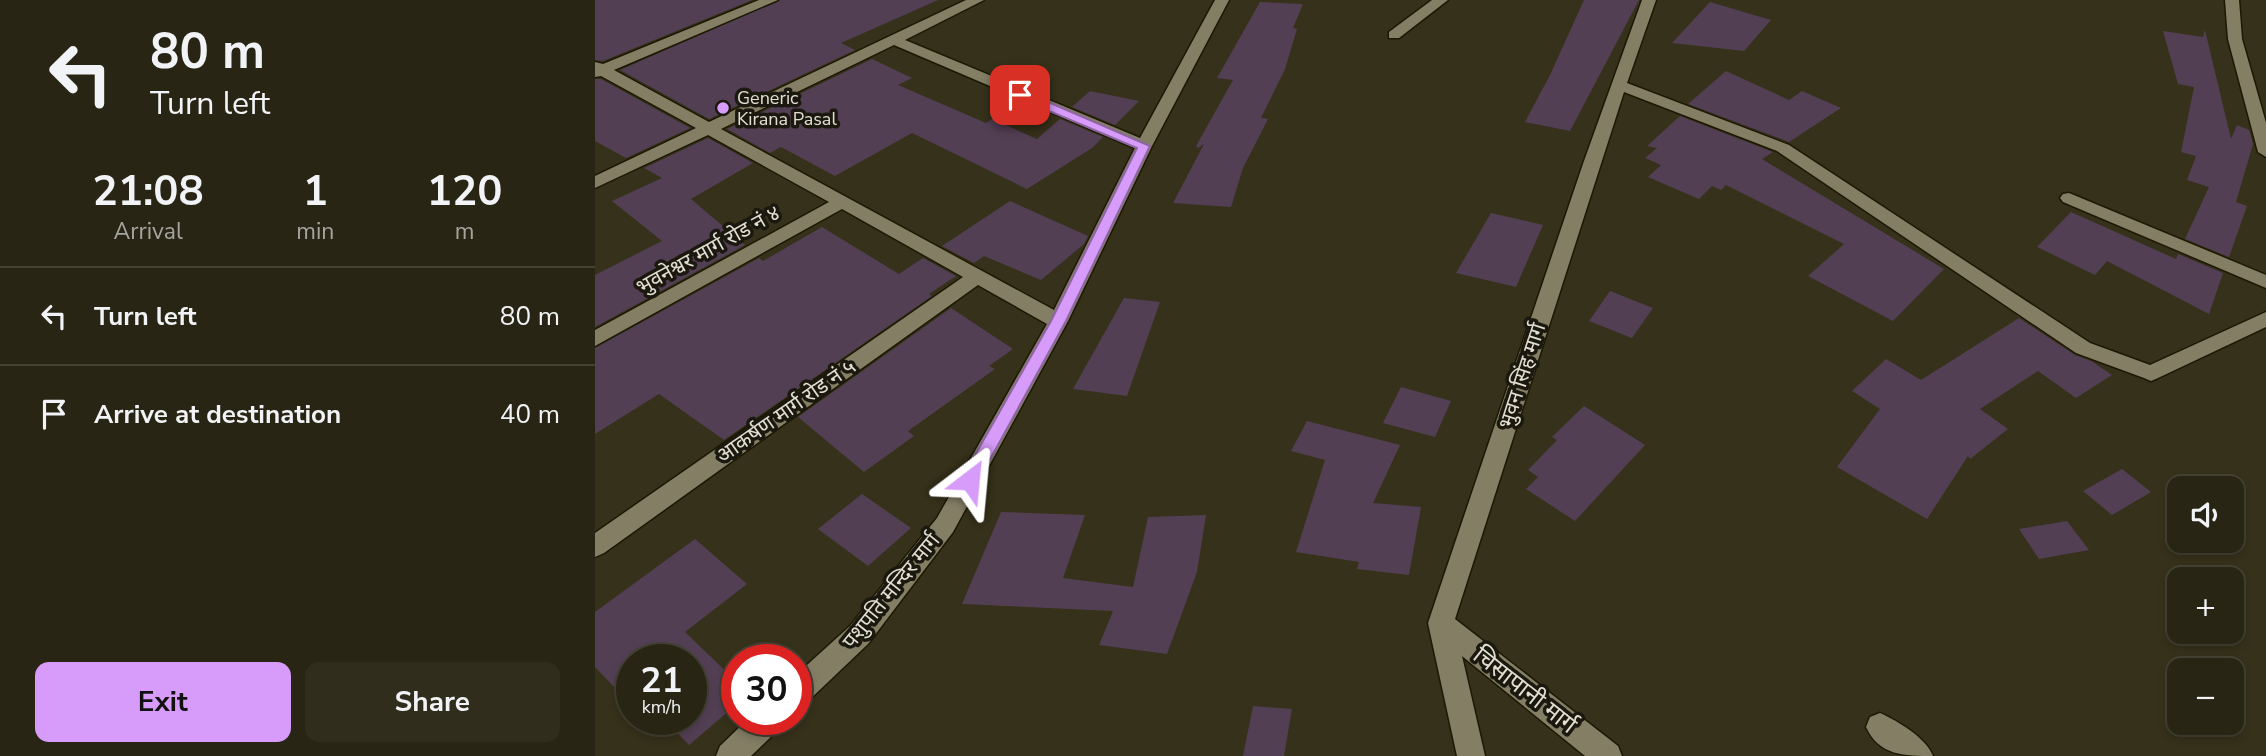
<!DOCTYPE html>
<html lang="en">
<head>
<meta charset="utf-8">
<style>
	:root { --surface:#282514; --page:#302d1d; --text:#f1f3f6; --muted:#a5a5a0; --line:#444234; --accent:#d79bf9 }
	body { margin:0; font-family:"Nunito Sans","Noto Sans Devanagari",sans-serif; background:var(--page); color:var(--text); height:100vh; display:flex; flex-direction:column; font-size:26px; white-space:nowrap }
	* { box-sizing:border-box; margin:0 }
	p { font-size:23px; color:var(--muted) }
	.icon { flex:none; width:38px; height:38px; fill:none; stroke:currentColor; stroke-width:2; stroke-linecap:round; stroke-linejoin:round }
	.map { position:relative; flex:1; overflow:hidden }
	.side { display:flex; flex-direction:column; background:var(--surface); width:595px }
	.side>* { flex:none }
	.banner { background:#282514; color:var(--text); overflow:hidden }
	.tools { position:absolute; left:1572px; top:476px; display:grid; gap:14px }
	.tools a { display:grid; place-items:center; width:77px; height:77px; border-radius:14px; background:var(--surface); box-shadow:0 4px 10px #0003,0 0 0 2px var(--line); font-size:35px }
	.speed { position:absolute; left:21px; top:644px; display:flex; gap:14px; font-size:35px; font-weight:700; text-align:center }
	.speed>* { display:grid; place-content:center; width:91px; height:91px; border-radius:50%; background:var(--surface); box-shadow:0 4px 10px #0003,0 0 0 2px var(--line); line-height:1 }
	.speed small { font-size:18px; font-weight:400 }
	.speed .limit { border:10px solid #d22; background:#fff; color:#111 }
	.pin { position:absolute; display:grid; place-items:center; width:60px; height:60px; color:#fff; margin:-30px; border-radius:14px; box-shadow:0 4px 10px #0006 }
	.me { position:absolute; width:77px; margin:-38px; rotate:29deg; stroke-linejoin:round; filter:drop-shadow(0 0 5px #0008) }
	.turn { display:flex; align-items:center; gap:24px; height:147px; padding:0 35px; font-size:32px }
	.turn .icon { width:91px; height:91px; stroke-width:2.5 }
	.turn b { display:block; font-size:49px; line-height:60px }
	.eta { display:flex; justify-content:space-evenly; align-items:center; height:119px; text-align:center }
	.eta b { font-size:42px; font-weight:700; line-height:49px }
	.cta { display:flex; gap:14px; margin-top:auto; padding:14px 35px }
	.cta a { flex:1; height:80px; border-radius:14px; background:var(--accent); color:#111; font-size:28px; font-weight:700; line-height:80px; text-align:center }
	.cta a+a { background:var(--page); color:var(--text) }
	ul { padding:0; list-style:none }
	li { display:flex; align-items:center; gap:21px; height:98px; padding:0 35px; border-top:2px solid var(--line) }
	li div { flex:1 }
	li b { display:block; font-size:26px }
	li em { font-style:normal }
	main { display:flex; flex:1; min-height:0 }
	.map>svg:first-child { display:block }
</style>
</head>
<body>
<main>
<section class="side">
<div class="banner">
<div class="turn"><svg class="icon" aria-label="left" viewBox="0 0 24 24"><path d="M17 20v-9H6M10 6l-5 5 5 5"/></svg><div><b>80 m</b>Turn left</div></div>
</div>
<div class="eta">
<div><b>21:08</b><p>Arrival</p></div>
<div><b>1</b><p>min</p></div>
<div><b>120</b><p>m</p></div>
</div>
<ul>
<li><svg class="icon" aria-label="left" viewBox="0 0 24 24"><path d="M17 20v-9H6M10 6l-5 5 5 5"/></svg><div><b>Turn left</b></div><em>80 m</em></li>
<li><svg class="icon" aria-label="arrive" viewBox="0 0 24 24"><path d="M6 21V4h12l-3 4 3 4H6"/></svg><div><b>Arrive at destination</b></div><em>40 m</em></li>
</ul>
<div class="cta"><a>Exit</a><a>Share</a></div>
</section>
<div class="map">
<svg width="1671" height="756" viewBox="0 0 1671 756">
	<rect width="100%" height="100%" fill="#36311a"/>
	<g fill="#533f54">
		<polygon points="0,0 157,0 8,61 0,60"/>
		<polygon points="185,0 343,0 246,43 260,50 114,119 25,70"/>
		<polygon points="989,0 1044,0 975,131 930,122 955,75"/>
		<polygon points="665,2 708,4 698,28 702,29 690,69 666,118 673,119 648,168 636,207 578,203 609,144 603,148 601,146 638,80 622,78"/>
		<polygon points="1115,2 1176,20 1149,51 1077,43"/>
		<polygon points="1610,30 1636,139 1642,125 1654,130 1658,144 1641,202 1652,206 1634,257 1590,239 1614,187 1592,180 1601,156 1586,152 1599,87 1583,84 1568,31 1608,37"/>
		<polygon points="277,59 317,78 303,85 391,123 397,119 442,139 465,119 508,137 497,148 432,189 317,133 240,176 186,147 175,153 132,129"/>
		<polygon points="1131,71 1194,100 1207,91 1246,108 1194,142 1093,104"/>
		<polygon points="0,79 6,79 95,128 31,158 0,141"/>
		<polygon points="495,91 544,101 520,125 477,107"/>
		<polygon points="1085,116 1178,152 1167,159 1349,269 1298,321 1213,276 1249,244 1131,185 1126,190 1117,186 1104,199 1053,177 1066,165 1050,158 1062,148 1052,146"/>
		<polygon points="113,138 158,163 96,199 150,245 0,327 0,275 67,241 17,201 67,178 49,168"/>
		<polygon points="415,201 493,236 489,244 446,280 389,256 379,263 347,246"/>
		<polygon points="1476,212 1581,259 1583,254 1628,273 1614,314 1512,261 1500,275 1442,247"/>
		<polygon points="896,213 948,225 921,287 861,273"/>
		<polygon points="227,227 304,274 328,258 361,276 334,294 337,296 129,440 64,394 0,434 0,348 164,258 168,261"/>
		<polygon points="1015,291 1058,308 1037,338 994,321"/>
		<polygon points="529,298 565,302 532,396 478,389"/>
		<polygon points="356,308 418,349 394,366 400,369 313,431 319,436 269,472 203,417"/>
		<polygon points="1424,318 1480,355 1496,361 1517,375 1481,398 1443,371 1385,409 1413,429 1375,459 1373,456 1332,519 1242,467 1285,409 1257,391 1291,359 1326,380"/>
		<polygon points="806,387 856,401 840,437 788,423"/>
		<polygon points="989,406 1050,445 980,521 931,489 943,477 933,470 962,440 957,437"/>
		<polygon points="712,421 805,445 778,503 826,507 814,575 762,569 764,562 701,552 730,460 696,451"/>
		<polygon points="1527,469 1556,492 1517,515 1488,491"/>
		<polygon points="267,494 316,528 273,566 223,529"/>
		<polygon points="406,512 490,515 468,578 538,587 553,517 611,515 602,572 572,654 504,645 518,611 367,604"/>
		<polygon points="1472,521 1494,550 1444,559 1424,529"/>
		<polygon points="100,539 152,584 90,632 142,682 142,704 94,745 69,719 96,719 96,660 37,660 37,686 32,681 21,689 0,667 0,612"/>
		<polygon points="658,706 697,709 689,756 648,756"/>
	</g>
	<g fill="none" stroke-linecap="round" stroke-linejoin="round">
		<defs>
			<g id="street">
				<path d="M164,0H183L19,70L114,122L371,0H389L310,40L545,138L620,0H634L557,146L473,321L358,532L273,644L211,703L201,707V675L255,626L342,518L452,324L383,285L9,553L0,557V533L368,277L247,209L0,346V330L234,202L113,135L0,188V176L101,128L6,76L0,77V62L8,64ZM299,45L540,148L459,310L126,129Z"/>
				<polygon points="837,0 853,0 804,38 794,38 794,32"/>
				<polygon points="1047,0 1061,0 1032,83 1194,145 1495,343 1555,365 1671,312 1671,327 1563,378 1556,381 1549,378 1481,353 1182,151 1029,92 860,619 1023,746 1027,756 990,756 867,656 890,756 862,756 833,623 989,161"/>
				<polygon points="1630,0 1644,0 1647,39 1671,123 1671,157 1663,152 1633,39"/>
				<polygon points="1474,193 1671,275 1671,288 1468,202 1465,198 1468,194"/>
				<path d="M1285,713C1303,721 1331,738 1338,756C1310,756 1284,756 1271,727L1275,717Z"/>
				<polygon points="153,719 188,719 184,729 156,756 121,756 125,746"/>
			</g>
		</defs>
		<use href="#street" stroke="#1d1803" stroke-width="3"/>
		<use href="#street" fill="#847e65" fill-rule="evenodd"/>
	</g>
	<polygon fill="#d79bf9" stroke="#8c65a2" stroke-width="2" points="421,92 430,92 555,146 471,321 381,485 369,485 366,480 456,321 542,148 421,97"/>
	<circle fill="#d79bf9" stroke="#1b190f" stroke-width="2.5" cx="128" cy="108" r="7"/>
	<g text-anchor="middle" stroke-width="7" stroke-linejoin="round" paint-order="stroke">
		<g font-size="18" fill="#e2dfd2" stroke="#1b190f" text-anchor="start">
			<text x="142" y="104">Generic<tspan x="142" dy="21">Kirana Pasal</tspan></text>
		</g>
		<g font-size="21" fill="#e2dfd2" stroke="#1b190f">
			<text transform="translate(113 250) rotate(-29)" y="7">भुवनेश्वर मार्ग रोड नं ४</text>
			<text transform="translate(927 376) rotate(-72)" y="7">भुवन सिंह मार्ग</text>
			<text transform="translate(191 411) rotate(-35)" y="7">आकर्षण मार्ग रोड नं ५</text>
			<text transform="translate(296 591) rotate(-51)" y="7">पशुपति मन्दिर मार्ग</text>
		</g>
		<g font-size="24" fill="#e2dfd2" stroke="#1b190f">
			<text transform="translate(930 690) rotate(38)" y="8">चिसापानी मार्ग</text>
		</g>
	</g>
</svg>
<div class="tools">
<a><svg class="icon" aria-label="sound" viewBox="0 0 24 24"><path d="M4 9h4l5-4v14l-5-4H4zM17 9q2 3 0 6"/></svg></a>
<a>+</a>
<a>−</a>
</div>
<div class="speed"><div>21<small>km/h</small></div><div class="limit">30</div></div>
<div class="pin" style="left:425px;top:95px;background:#d93025"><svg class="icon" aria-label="arrive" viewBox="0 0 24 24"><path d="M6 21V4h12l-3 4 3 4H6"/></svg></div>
<svg class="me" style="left:375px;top:480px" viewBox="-20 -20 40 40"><path d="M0-17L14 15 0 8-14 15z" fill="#d79bf9" stroke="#fff" stroke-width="4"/></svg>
</div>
</main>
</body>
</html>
